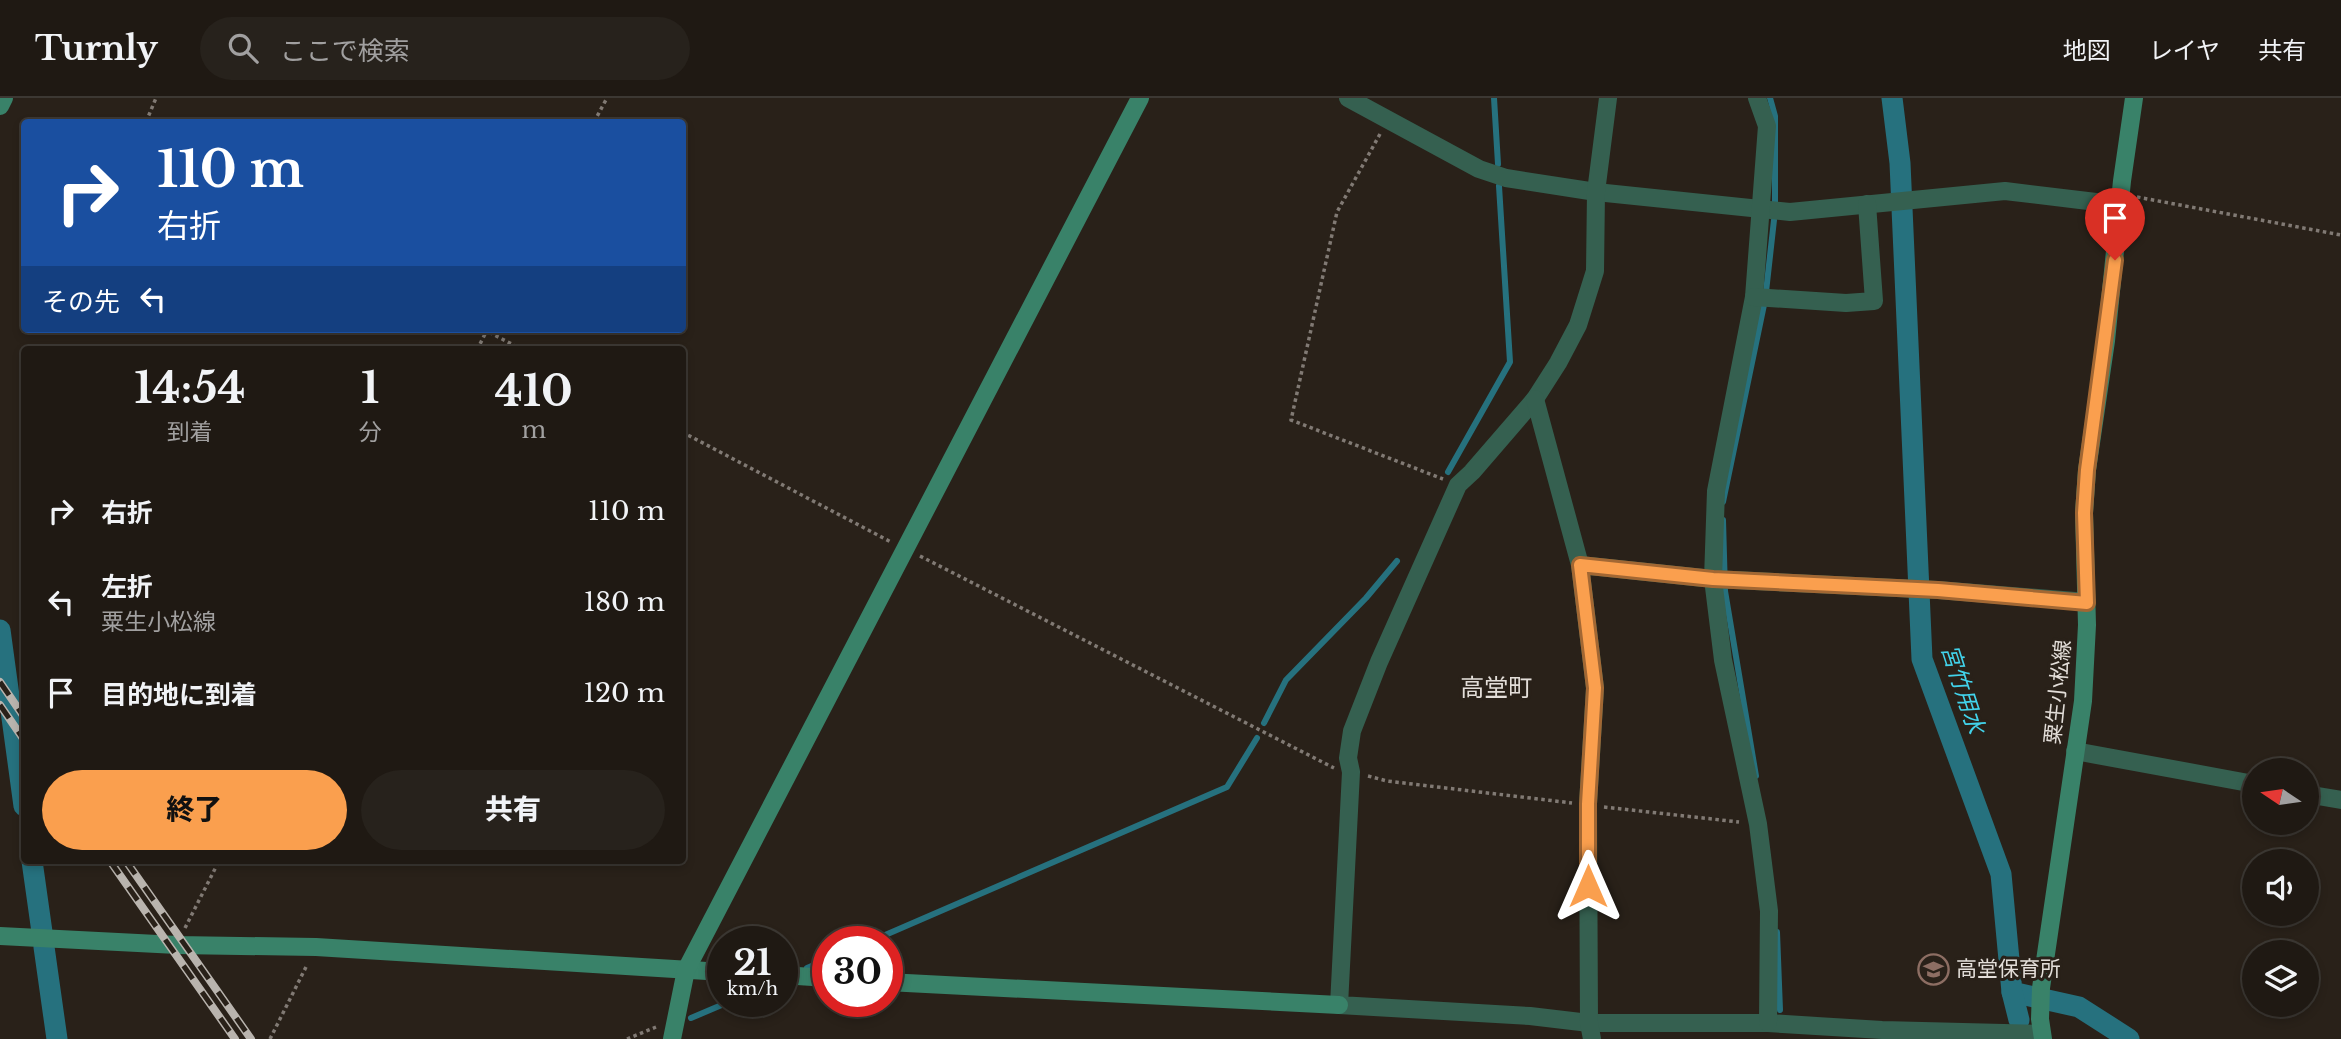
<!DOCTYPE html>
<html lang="ja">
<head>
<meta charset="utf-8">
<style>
	:root { --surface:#1f1913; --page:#27221c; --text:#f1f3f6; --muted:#a1a0a0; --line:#3c3833; --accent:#fa9f4e }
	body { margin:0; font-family:"Libre Baskerville","Noto Sans JP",serif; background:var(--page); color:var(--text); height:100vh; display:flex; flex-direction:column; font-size:26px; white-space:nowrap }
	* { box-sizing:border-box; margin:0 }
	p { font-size:23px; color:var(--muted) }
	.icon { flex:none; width:38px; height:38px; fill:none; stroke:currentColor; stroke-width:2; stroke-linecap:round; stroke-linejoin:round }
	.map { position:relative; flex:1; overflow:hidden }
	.sheet { position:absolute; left:21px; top:248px; width:665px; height:518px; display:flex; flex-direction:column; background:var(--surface); border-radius:7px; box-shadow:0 4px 10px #0003,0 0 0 2px var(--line) }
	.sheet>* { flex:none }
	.guide { position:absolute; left:21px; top:21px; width:665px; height:214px; border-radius:7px; box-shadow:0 4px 10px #0003,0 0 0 2px var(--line); background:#1a4fa0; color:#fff; overflow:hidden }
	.needle { width:46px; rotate:283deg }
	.tools { position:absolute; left:2242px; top:660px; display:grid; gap:14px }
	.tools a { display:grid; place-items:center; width:77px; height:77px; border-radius:50%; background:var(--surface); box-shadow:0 4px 10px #0003,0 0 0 2px var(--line); font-size:35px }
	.speed { position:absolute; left:707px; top:828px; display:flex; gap:14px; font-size:35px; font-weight:700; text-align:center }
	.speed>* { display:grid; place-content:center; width:91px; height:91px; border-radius:50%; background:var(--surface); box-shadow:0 4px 10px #0003,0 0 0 2px var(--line); line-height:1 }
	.speed small { font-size:18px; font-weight:400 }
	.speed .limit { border:10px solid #d22; background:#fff; color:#111 }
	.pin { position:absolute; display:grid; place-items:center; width:60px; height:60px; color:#fff; margin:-72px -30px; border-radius:50% 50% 50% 0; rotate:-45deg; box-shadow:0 0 7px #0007 }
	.pin .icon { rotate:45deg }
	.me { position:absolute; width:77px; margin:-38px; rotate:0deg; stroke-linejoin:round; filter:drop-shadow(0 0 5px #0008) }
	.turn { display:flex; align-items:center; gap:24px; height:147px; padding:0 21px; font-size:32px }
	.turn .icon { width:91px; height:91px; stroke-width:2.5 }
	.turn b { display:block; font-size:49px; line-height:60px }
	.then { display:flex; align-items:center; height:66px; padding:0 21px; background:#0003; gap:14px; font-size:26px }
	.eta { display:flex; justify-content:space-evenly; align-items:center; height:119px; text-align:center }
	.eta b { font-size:42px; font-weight:800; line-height:49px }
	.button { display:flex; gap:14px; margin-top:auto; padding:14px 21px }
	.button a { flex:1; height:80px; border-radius:42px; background:var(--accent); color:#111; font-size:28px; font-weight:800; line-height:80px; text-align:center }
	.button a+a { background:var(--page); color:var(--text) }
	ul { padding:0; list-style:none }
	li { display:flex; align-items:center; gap:21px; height:91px; padding:0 21px }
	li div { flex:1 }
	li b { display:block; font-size:26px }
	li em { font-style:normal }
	header { display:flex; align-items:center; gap:42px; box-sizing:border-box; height:98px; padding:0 35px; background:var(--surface); border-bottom:2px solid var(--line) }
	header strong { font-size:33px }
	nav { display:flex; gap:38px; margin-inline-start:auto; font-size:24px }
	.search { width:490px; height:63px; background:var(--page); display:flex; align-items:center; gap:18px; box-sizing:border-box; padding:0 24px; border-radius:38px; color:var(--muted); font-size:26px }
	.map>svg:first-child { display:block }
</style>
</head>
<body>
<header>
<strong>Turnly</strong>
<div class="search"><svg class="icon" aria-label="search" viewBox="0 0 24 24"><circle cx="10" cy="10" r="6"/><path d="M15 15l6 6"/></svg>ここで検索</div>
<nav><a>地図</a><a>レイヤ</a><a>共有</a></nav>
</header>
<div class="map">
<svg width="2341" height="941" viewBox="0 0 2341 941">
	<rect width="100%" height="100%" fill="#292119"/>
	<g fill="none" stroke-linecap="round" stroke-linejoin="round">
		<g stroke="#26717e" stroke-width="6">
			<polyline points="1494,0 1498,66"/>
			<polyline points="1770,0 1775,18 1775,108"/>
			<polyline points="1766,194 1774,122"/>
			<polyline points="1448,374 1510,264 1499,88"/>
			<polyline points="1723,404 1764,207"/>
			<polyline points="1723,422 1725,493 1756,678"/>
			<polyline points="1264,625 1286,582 1366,500 1397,463"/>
			<polyline points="1777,834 1780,912"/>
			<polyline points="869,844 1227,689 1257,640"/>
			<polyline points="807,870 828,861"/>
			<polyline points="691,920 731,903"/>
		</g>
		<g stroke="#26717e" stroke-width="21">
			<polyline points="1892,0 1900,65 1922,561 2001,776 2012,894 2079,909 2129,941"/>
			<polyline points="0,532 24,708"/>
			<polyline points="32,763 42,834"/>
			<polyline points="44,849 57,941"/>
			<polyline points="2012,894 2019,922"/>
		</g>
		<g stroke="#817a74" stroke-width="3.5" stroke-dasharray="3.5 3.5" stroke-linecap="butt">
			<polyline points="146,24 156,0"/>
			<polyline points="594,24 607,0"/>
			<polyline points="1380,36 1337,114 1291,322 1443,381"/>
			<polyline points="2137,99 2341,137"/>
			<polyline points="483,231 523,252"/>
			<polyline points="477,252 487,232"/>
			<polyline points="682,334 891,444"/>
			<polyline points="920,458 1334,670"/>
			<polyline points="1368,678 1387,683 1572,705"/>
			<polyline points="1604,709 1739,724"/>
			<polyline points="185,830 219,763"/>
			<polyline points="270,941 307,867"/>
			<polyline points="627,941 656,929"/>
		</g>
		<g stroke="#356050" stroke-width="18">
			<polyline points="1348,0 1479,71 1506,80 1596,94 1790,114 2005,93 2121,107"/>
			<polyline points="1608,0 1596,94 1595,173 1578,227 1558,265 1535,301 1472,374 1458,387 1379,564 1352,633 1348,660 1351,674 1339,907 1530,918 1589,925 1768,925 1882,932 2041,936"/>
			<polyline points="1757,0 1767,28 1754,199 1716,393 1713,481 1723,562 1758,726 1769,813 1768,925"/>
			<polyline points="1754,199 1846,205 1874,203 1867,106"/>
			<polyline points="1535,301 1580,467 1595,590 1588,706 1589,925 1592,941"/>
			<polyline points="1580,467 1713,481 1938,492 2087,504"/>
			<polyline points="2075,653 2254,686"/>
			<polyline points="2306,696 2341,702"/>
		</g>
		<g stroke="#398269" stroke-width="18">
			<polyline points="0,8 4,0"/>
			<polyline points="0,838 177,847 316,849 723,874"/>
			<polyline points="782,877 828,880"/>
			<polyline points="887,884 1339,907"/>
			<polyline points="672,941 686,872 1140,0"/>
			<polyline points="2043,941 2040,921 2041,890 2083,603 2087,527 2084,415 2087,372 2106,243 2122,83 2134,0"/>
		</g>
		<defs>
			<g id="rail">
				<polyline points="0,584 24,619"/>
				<polyline points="0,607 24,642"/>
				<polyline points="110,763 235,941"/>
				<polyline points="126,763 251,941"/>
			</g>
		</defs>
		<use href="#rail" stroke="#b9b4ae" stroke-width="8"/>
		<use href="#rail" stroke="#292119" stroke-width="5" stroke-dasharray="16" stroke-linecap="butt"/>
	</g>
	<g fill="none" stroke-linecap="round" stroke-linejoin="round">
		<defs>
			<polyline id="route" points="1588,788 1588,706 1595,590 1580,467 1713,481 1938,492 2087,505 2084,415 2087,372 2115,162"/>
		</defs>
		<use href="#route" stroke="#a26733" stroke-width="18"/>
		<use href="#route" stroke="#fa9f4e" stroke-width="12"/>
	</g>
	<defs>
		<symbol id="school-ring" viewBox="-11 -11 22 22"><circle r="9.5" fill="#292119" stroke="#8d6e63" stroke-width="1.5"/><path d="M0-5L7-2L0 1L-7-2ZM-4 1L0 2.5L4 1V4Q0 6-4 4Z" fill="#8d6e63"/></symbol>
	</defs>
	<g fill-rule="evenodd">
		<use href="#school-ring" x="1916" y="854" width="35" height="35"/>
	</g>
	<g text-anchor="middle" stroke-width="6" stroke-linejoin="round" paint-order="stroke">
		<g font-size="21" fill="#e3ded9" stroke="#292119">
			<text transform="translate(2058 594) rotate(-84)" y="7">粟生小松線</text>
		</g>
		<g font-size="21" fill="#e3ded9" stroke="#292119" text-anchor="start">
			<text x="1956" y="878">高堂保育所</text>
		</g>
		<g font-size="23" font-style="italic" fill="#42d3eb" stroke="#292119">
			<text transform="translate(1963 591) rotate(72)" y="8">宮竹用水</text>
		</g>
		<g font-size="24" fill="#e3ded9" stroke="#292119">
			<text x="1496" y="598">高堂町</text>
		</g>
	</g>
</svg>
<div class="tools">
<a><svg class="needle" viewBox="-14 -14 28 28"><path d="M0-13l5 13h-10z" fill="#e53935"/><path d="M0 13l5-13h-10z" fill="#a1a0a0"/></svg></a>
<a><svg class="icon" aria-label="sound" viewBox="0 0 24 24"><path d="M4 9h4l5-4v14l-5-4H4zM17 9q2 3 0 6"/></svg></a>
<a><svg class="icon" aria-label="layers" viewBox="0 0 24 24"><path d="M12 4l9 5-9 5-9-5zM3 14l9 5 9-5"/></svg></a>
</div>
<div class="speed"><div>21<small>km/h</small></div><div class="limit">30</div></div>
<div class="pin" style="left:2115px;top:162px;background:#d93025"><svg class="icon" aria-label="arrive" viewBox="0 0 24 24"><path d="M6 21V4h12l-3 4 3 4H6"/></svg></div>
<svg class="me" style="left:1588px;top:788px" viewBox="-20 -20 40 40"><path d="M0-17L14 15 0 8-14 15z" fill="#fa9f4e" stroke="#fff" stroke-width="4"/></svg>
<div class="guide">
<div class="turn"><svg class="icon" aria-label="right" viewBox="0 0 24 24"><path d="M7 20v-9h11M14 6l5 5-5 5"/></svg><div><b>110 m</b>右折</div></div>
<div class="then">その先<svg class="icon" aria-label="left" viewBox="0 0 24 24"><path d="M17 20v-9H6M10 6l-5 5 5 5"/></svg></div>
</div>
<section class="sheet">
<div class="eta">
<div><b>14:54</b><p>到着</p></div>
<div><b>1</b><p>分</p></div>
<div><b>410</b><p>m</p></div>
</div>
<ul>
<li><svg class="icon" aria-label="right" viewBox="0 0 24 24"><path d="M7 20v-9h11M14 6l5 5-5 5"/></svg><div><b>右折</b></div><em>110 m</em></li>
<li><svg class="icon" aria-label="left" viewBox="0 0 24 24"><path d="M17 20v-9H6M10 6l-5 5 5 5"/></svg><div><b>左折</b><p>粟生小松線</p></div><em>180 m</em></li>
<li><svg class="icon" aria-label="arrive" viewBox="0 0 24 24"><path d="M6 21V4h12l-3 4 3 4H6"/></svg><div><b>目的地に到着</b></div><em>120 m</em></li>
</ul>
<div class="button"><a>終了</a><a>共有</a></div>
</section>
</div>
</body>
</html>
